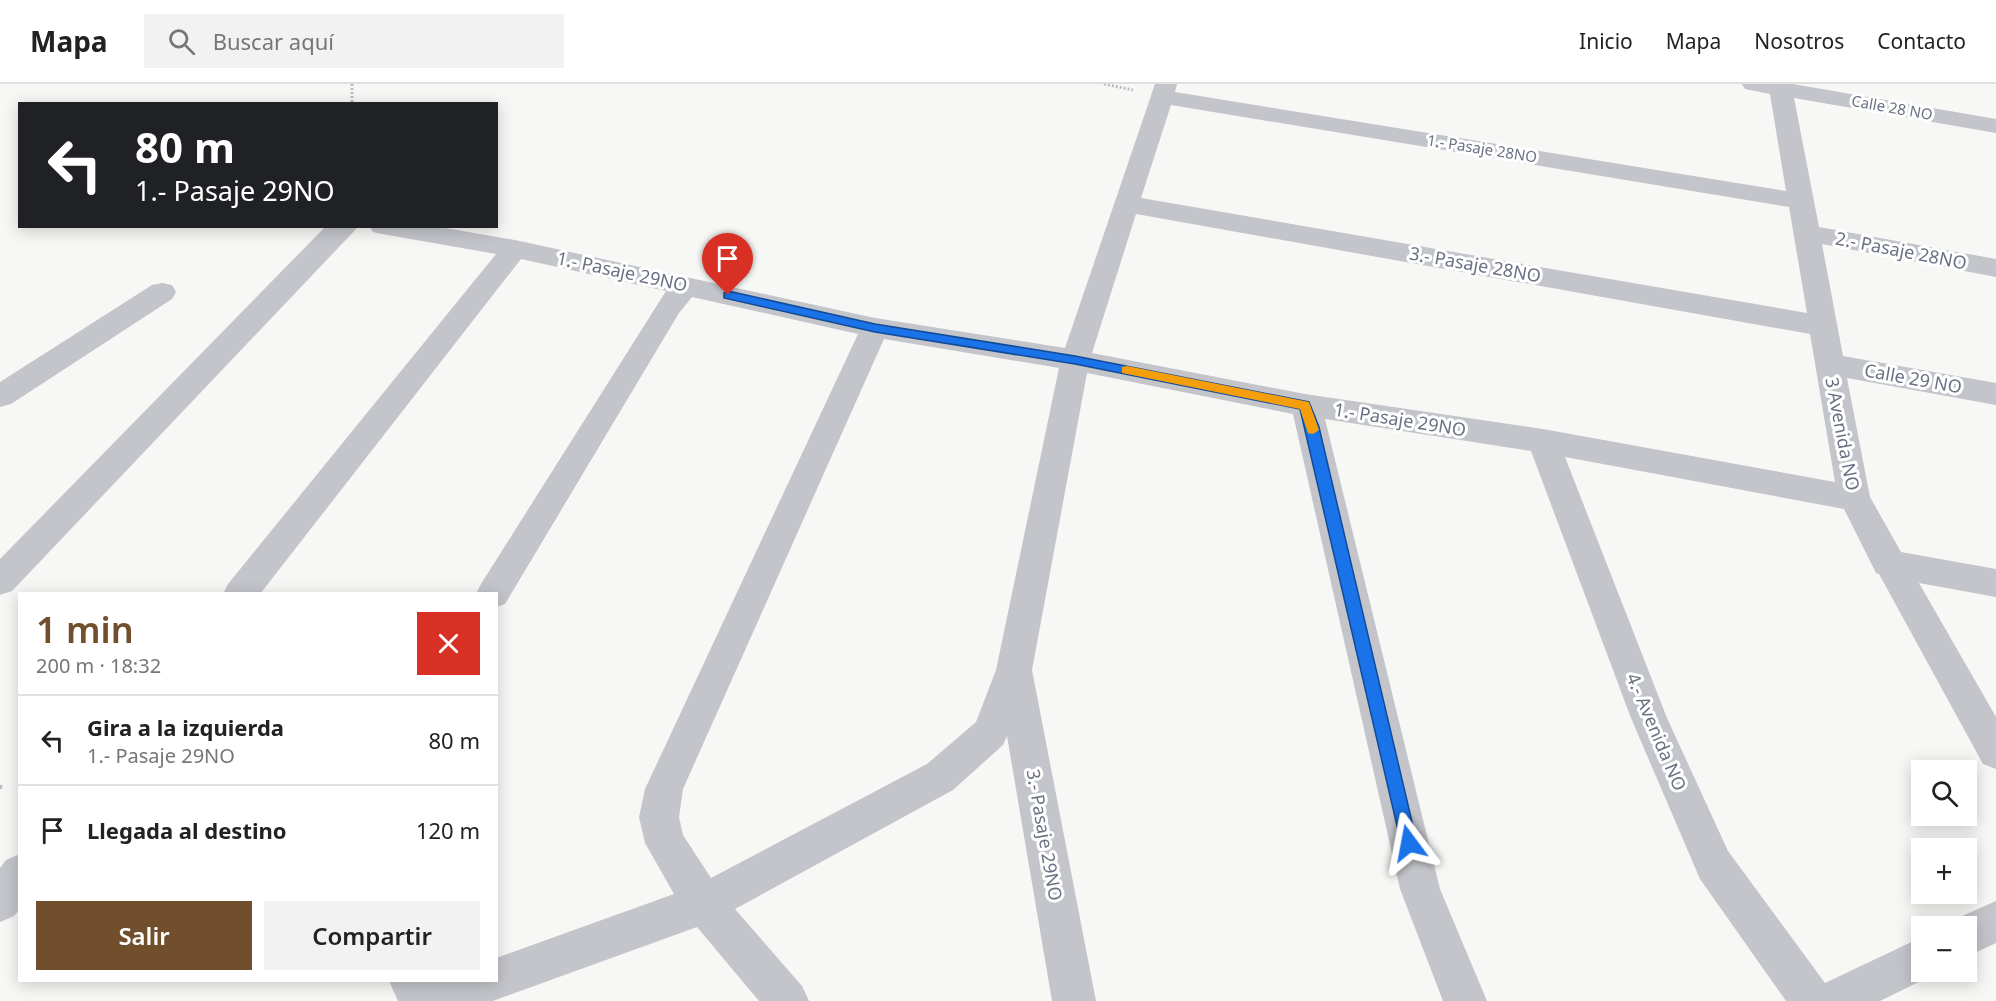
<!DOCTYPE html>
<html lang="es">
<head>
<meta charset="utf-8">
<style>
	:root { --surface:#fff; --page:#f2f2f2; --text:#222; --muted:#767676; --line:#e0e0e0; --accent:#724f2c }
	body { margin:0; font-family:"Noto Sans",sans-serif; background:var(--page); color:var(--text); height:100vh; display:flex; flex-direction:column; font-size:22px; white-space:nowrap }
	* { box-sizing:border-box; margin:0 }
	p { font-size:20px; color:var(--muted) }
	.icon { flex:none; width:33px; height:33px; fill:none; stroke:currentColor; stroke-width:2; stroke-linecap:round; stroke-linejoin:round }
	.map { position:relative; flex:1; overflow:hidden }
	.sheet { position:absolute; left:18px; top:508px; width:480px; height:390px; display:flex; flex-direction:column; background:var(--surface); border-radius:0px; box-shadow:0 3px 15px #0003 }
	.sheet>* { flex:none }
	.banner { position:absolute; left:18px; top:18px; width:480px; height:126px; border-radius:0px; box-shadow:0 3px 15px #0003; background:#202124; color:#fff; overflow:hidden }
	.buttons { position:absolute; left:1911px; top:676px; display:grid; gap:12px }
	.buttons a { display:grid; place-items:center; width:66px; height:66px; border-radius:0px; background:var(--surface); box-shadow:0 3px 15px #0003; font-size:30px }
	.pin { position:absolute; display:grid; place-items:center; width:51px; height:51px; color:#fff; margin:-62px -26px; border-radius:50% 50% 50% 0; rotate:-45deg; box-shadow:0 0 6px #0007 }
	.pin .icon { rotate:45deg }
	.me { position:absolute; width:66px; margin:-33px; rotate:347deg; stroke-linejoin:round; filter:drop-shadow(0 0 4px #0008) }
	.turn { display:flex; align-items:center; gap:21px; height:126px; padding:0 18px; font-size:27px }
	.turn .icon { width:78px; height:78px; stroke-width:2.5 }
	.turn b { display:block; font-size:42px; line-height:51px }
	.round { display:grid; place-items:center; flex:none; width:63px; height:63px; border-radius:0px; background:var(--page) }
	.headline { display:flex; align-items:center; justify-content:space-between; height:102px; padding:0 18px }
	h1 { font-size:36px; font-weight:600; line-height:45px; color:var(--accent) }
	.primary-button { display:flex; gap:12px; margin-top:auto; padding:12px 18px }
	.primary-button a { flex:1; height:69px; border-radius:0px; background:var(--accent); color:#fff; font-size:24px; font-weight:600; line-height:69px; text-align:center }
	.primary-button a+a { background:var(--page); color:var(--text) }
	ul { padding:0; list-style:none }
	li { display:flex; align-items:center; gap:18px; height:90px; padding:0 18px; border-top:2px solid var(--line) }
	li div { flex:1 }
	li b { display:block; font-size:22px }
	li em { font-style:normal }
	header { display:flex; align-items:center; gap:36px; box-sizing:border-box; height:84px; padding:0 30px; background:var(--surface); border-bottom:2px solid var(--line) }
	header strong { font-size:28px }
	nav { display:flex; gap:33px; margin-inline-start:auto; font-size:21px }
	.search { width:420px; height:54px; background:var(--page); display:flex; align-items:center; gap:15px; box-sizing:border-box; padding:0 21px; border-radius:0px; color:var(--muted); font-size:22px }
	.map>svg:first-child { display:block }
</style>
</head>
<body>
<header>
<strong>Mapa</strong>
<div class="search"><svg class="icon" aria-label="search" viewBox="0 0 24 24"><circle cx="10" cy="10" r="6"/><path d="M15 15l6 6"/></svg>Buscar aquí</div>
<nav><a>Inicio</a><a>Mapa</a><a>Nosotros</a><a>Contacto</a></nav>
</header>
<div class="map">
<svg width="1996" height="917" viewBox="0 0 1996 917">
	<rect width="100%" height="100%" fill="#f7f7f5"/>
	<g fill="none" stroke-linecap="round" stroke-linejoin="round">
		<g stroke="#bbbcc0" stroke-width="3" stroke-dasharray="2 2" stroke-linecap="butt">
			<polyline points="352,0 352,20"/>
			<polyline points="1104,0 1133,6"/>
		</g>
		<polyline stroke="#bbbcc0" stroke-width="4.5" stroke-dasharray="4 4" stroke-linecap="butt" points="0,701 0,708"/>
		<g fill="#c3c5ca" fill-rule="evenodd">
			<path d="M1155,0H1177L1175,8L1786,107L1770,10L1745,5L1742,0H1793L1996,35V49L1794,14L1819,143L1996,175V193L1822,160L1843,272L1996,299V321L1847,294L1870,413L1901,468L1996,485V513L1919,499L1996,633V685L1983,680L1879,490L1876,489L1844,425L1565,373L1667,634L1728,767L1825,899L1922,853V888L1937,889L1880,917H1786L1700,795L1631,634L1531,367L1325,335L1440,805L1487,917H1443L1400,805L1293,330L1087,289L1032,586L1096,917H1052L1007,652L1003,661L953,706L735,825L802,902L809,917H759L697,843L493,917H398L389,897H496V874L674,810L645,759L639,733L645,705L858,250L692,213L679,229L505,520L496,523V510H476L481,500L666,207L521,175L260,510H223L228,500L496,170L382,150L373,148L369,142H434L515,156L875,234L1065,264ZM1171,21L1789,123L1807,229L1141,114ZM1136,130L1810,250L1835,398L1543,345L1305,310L1092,269ZM884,255L1059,284L996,586L976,638L927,680L711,794L683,751L679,733L683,705Z"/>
			<polygon points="326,142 359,142 12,507 0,511 0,475"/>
			<polygon points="162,199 172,201 176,208 172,215 11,320 0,323 0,298 152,201"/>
			<polygon points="20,770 20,825 14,832 0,838 0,784 6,776"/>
			<polygon points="1996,817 1996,859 1966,873 1966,843 1949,843 1951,837"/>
		</g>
	</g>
	<polygon fill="#1a73e8" stroke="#114b97" stroke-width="1.5" points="728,207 875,240 1075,272 1309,318 1319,343 1417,759 1415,765 1409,767 1403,765 1401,759 1300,325 1075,280 875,248 724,214 724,209"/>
	<polygon fill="#f59e0b" points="1127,282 1309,318 1319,346 1313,350 1308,349 1300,325 1122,289 1122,283"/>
	<g text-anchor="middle" stroke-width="6" stroke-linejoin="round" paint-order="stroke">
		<g font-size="15" fill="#697183" stroke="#fff">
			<text transform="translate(1892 24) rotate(10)" y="5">Calle 28 NO</text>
			<text transform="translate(1482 65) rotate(9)" y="5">1.- Pasaje 28NO</text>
		</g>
		<g font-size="18" fill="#697183" stroke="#fff">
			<text transform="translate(1901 167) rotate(11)" y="6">2.- Pasaje 28NO</text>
			<text transform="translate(1475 181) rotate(10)" y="6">3.- Pasaje 28NO</text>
			<text transform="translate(622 188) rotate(12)" y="6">1.- Pasaje 29NO</text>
			<text transform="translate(1913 295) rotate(10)" y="6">Calle 29 NO</text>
			<text transform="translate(1400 336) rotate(9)" y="6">1.- Pasaje 29NO</text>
			<text transform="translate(1842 350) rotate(79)" y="6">3 Avenida NO</text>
			<text transform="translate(1656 648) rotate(67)" y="6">4.- Avenida NO</text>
			<text transform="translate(1044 751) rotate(80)" y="6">3.- Pasaje 29NO</text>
		</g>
	</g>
</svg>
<div class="buttons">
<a><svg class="icon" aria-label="search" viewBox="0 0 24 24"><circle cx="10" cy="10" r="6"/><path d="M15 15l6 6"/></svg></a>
<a>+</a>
<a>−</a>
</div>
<div class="pin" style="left:728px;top:211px;background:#d93025"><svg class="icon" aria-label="arrive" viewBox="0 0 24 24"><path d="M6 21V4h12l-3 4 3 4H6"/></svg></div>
<svg class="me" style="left:1409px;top:759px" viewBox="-20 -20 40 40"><path d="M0-17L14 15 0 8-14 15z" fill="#1a73e8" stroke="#fff" stroke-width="4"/></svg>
<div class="banner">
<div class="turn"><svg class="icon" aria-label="left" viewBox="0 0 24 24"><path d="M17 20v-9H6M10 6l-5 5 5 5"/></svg><div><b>80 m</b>1.- Pasaje 29NO</div></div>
</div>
<section class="sheet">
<div class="headline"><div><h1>1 min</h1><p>200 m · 18:32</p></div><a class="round" style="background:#d93025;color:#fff"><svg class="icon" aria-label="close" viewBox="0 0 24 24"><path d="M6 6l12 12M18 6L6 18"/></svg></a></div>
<ul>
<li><svg class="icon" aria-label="left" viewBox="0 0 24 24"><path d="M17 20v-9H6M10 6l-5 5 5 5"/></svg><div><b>Gira a la izquierda</b><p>1.- Pasaje 29NO</p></div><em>80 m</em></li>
<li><svg class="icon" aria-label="arrive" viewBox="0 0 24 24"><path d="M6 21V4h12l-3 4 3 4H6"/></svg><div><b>Llegada al destino</b></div><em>120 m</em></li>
</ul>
<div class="primary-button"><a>Salir</a><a>Compartir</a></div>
</section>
</div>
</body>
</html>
